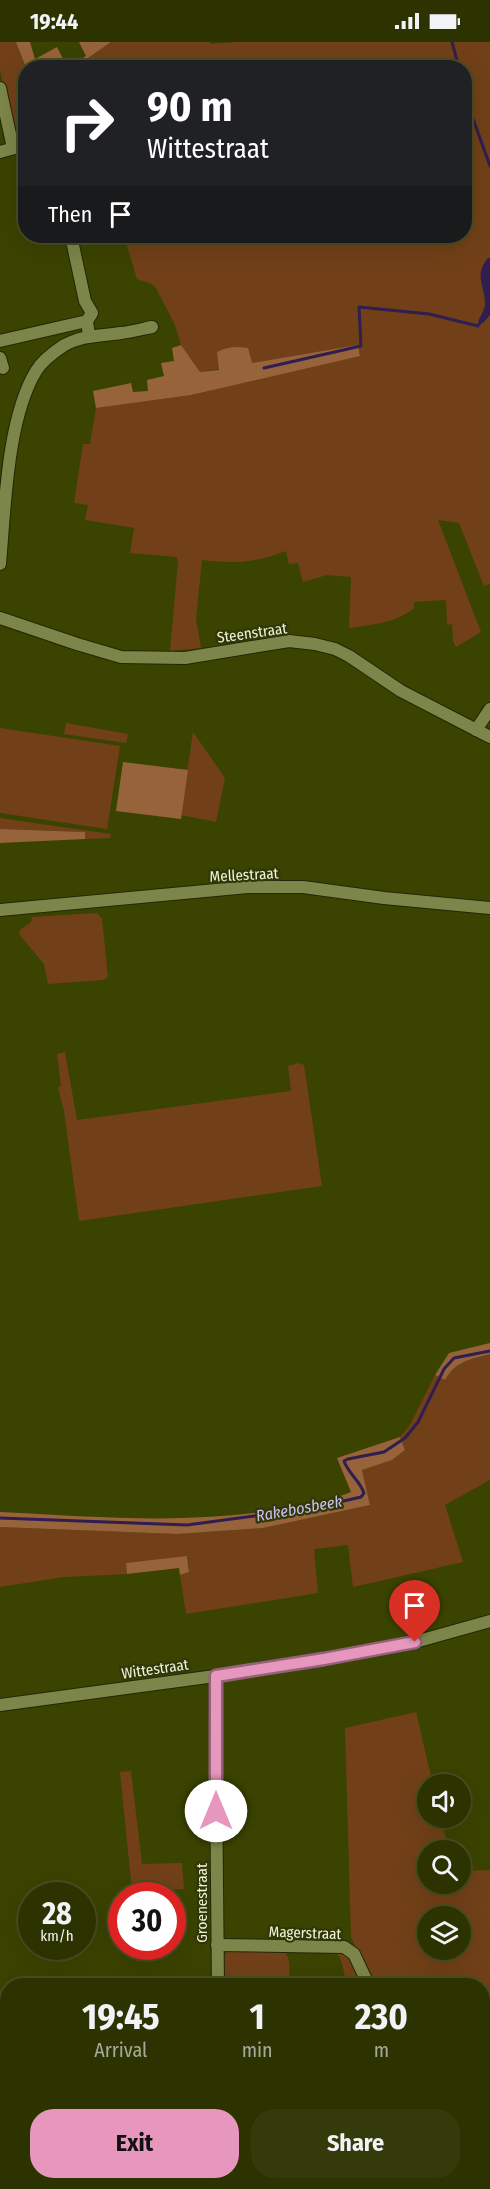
<!DOCTYPE html>
<html lang="en">
<head>
<meta charset="utf-8">
<style>
	:root { --surface:#2c3200; --page:#343a0a; --text:#f1f3f6; --muted:#a6aa99; --line:#484d22; --accent:#e797bd }
	body { margin:0; font-family:"Fira Sans Condensed",sans-serif; background:var(--page); color:var(--text); height:100vh; display:flex; flex-direction:column; font-size:22px; white-space:nowrap }
	* { box-sizing:border-box; margin:0 }
	p { font-size:20px; color:var(--muted) }
	.icon { flex:none; width:33px; height:33px; fill:none; stroke:currentColor; stroke-width:2; stroke-linecap:round; stroke-linejoin:round }
	.map { position:relative; flex:1; overflow:hidden }
	.details { position:absolute; left:0px; top:1936px; width:490px; height:212px; display:flex; flex-direction:column; background:var(--surface); border-radius:24px 24px 0 0; box-shadow:0 6px 24px #0002,0 0 0 2px var(--line) }
	.details>* { flex:none }
	.guide { position:absolute; left:18px; top:18px; width:454px; height:183px; border-radius:24px; box-shadow:0 6px 24px #0002,0 0 0 2px var(--line); background:#202124; color:#fff; overflow:hidden }
	.tools { position:absolute; left:417px; top:1732px; display:grid; gap:12px }
	.tools a { display:grid; place-items:center; width:54px; height:54px; border-radius:50%; background:var(--surface); box-shadow:0 6px 24px #0002,0 0 0 2px var(--line); font-size:30px }
	.speed { position:absolute; left:18px; top:1840px; display:flex; gap:12px; font-size:30px; font-weight:700; text-align:center }
	.speed>* { display:grid; place-content:center; width:78px; height:78px; border-radius:50%; background:var(--surface); box-shadow:0 6px 24px #0002,0 0 0 2px var(--line); line-height:1 }
	.speed small { font-size:15px; font-weight:400 }
	.speed .limit { border:9px solid #d22; background:#fff; color:#111 }
	.pin { position:absolute; display:grid; place-items:center; width:51px; height:51px; color:#fff; margin:-62px -26px; border-radius:50% 50% 50% 0; rotate:-45deg; box-shadow:0 0 6px #0007 }
	.pin .icon { rotate:45deg }
	.me { position:absolute; width:66px; margin:-33px; rotate:0deg; stroke-linejoin:round; filter:drop-shadow(0 0 4px #0008) }
	.turn { display:flex; align-items:center; gap:21px; height:126px; padding:0 30px; font-size:27px }
	.turn .icon { width:78px; height:78px; stroke-width:2.5 }
	.turn b { display:block; font-size:42px; line-height:51px }
	.then { display:flex; align-items:center; height:57px; padding:0 30px; background:#0003; gap:12px; font-size:22px }
	.eta { display:flex; justify-content:space-evenly; align-items:center; height:102px; text-align:center }
	.eta b { font-size:36px; font-weight:700; line-height:42px }
	.primary-button { display:flex; gap:12px; margin-top:auto; padding:12px 30px }
	.primary-button a { flex:1; height:69px; border-radius:24px; background:var(--accent); color:#111; font-size:24px; font-weight:700; line-height:69px; text-align:center }
	.primary-button a+a { background:var(--page); color:var(--text) }
	.status { display:flex; justify-content:space-between; align-items:center; height:42px; padding:0 30px; background:var(--surface); direction:ltr }
	.status svg { height:16px; fill:currentColor }
	.map>svg:first-child { display:block }
</style>
</head>
<body>
<div class="status"><b>19:44</b><svg viewBox="0 0 49 12"><path d="M0 12V9h3v3zM5 12V6h3v6zM10 12V3h3v9zM15 12V0h3v12zM26 1h20v11H26zM47 4h2v5h-2z"/></svg></div>
<div class="map">
<svg width="490" height="2147" viewBox="0 0 490 2147">
	<rect width="100%" height="100%" fill="#3b4300"/>
	<g fill="#714018" fill-rule="evenodd">
		<polygon points="0,0 20,0 31,25 26,26 25,100 17,100 14,97 0,28"/>
		<path d="M111,0H210L211,2L236,0H490V542L484,544L459,481L438,478L481,590L456,605L453,599L452,582L447,583L446,558L414,560V566C396,581 371,583 349,586L351,535L327,533L303,540L298,521L289,522L286,509C253,521 237,522 202,518L196,577L201,606L170,609L178,520L177,515L130,511L134,486L85,478L88,463L74,461L83,402H90L96,366L191,353L360,313L358,303L267,320L200,330L181,303L175,283L156,246L152,242L137,237L124,194H465V26L75,25Z"/>
		<polygon points="66,681 128,692 126,701 64,692"/>
		<polygon points="0,686 120,704 107,787 0,771"/>
		<polygon points="193,690 225,736 216,780 181,773"/>
		<polygon points="0,776 111,792 110,796 85,797 84,790 0,787"/>
		<polygon points="97,871 102,877 108,935 103,938 48,942 44,922 19,892 20,888 31,880 32,875"/>
		<polygon points="65,1010 77,1078 291,1049 288,1024 299,1021 304,1023 322,1144 79,1179 64,1069 58,1045 61,1044 57,1012"/>
		<path d="M490,1312V1438L445,1463L463,1520L353,1545L348,1503L314,1507L318,1551L186,1572L180,1533L189,1530L188,1515L126,1521L127,1532L64,1535L0,1545V1485L177,1492L263,1486L370,1463L362,1428L392,1418L405,1408L400,1395L410,1383L435,1333L445,1338C455,1319 471,1317 490,1312Z"/>
		<path d="M416,1670L433,1743H428V1776H441L449,1809H428V1842H460L461,1829L490,1828V2052L483,2053V1944H373L351,1895L345,1686ZM428,1875H460V1908H428Z"/>
		<polygon points="131,1729 142,1822 182,1821 184,1847 132,1849 120,1730"/>
		<path d="M230,1908L284,1909C292,1916 289,1933 289,1944H224C224,1933 219,1915 230,1908Z"/>
		<path d="M334,1909L347,1912L366,1944H346C344,1932 344,1917 334,1909Z"/>
		<polygon points="483,2062 490,2062 490,2147 420,2147 420,2141 483,2140"/>
		<polygon points="412,2140 413,2147 225,2147 225,2141"/>
	</g>
	<g fill="#97633b">
		<polygon points="16,0 30,0 35,17 57,5 67,25 86,14 79,0 111,0 75,25 26,25"/>
		<path d="M181,303L200,330L219,328L217,310C227,305 236,304 248,306L252,321L358,303L360,314L191,353L96,366L93,349L131,341L133,350L148,349L147,338L164,334L161,321L174,319L172,306Z"/>
		<polygon points="123,720 188,728 181,777 116,769"/>
		<polygon points="0,787 85,790 85,797 0,801"/>
		<path d="M490,1301V1312C471,1317 455,1319 445,1338L435,1333L449,1311Z"/>
		<path d="M400,1395L405,1408L392,1418L362,1428L370,1463L263,1486L177,1492L0,1485V1470C99,1475 200,1484 298,1464C316,1460 334,1457 351,1450L337,1416Z"/>
		<polygon points="187,1514 189,1530 180,1533 179,1526 127,1532 126,1521"/>
	</g>
	<path fill="#2f1e4f" d="M488,216H490V273L483,281L478,279C481,273 486,266 485,260C484,241 474,233 488,216Z"/>
	<g fill="none" stroke-linecap="round" stroke-linejoin="round">
		<g stroke="#2f1e4f" stroke-width="3">
			<polyline points="452,0 459,26"/>
			<polyline points="465,49 472,74 490,124"/>
			<polyline points="264,326 361,304 359,265 429,272 478,284 481,279"/>
			<path d="M0,1476L187,1483L313,1466L361,1455L364,1451C360,1439 348,1431 344,1419L348,1417L384,1410L405,1396L418,1380L444,1327L454,1316L490,1309"/>
		</g>
		<defs>
			<g id="minor">
				<polyline points="0,46 13,106"/>
				<polyline points="0,110 26,103"/>
				<polyline points="71,194 85,259 92,271 87,279 89,294"/>
				<polyline points="0,299 87,279"/>
				<polyline points="0,316 3,326"/>
				<path d="M0,522C5,465 7,377 36,329C42,319 54,310 63,304C82,293 100,294 121,291C131,290 142,287 152,285"/>
				<polyline points="0,576 77,602 121,615 185,616 289,599 315,602 335,607 349,614 401,649 490,695"/>
				<polyline points="476,688 490,667"/>
				<polyline points="0,868 248,845 303,845 384,856 490,866"/>
				<polyline points="215,1634 218,1944"/>
				<polyline points="0,1663 215,1634 324,1617 415,1600 490,1579"/>
				<polyline points="217,1903 344,1905 354,1912 369,1944"/>
				<polyline points="483,2057 490,2058"/>
				<polyline points="222,2140 222,2147"/>
			</g>
		</defs>
		<use href="#minor" stroke="#232707" stroke-width="14"/>
		<use href="#minor" stroke="#7c864a" stroke-width="12"/>
	</g>
	<g fill="none" stroke-linecap="round" stroke-linejoin="round">
		<defs>
			<polyline id="route" points="216,1769 216,1634 324,1617 415,1600"/>
		</defs>
		<use href="#route" stroke="#96627b" stroke-width="15"/>
		<use href="#route" stroke="#e797bd" stroke-width="10"/>
	</g>
	<g text-anchor="middle" stroke-width="4.5" stroke-linejoin="round" paint-order="stroke">
		<g font-size="15" fill="#eff6d6" stroke="#313708">
			<text transform="translate(252 591) rotate(-8)" y="5">Steenstraat</text>
			<text transform="translate(244 833) rotate(-3)" y="5">Mellestraat</text>
			<text transform="translate(155 1627) rotate(-8)" y="5">Wittestraat</text>
			<text transform="translate(202 1861) rotate(-90)" y="5">Groenestraat</text>
			<text transform="translate(305 1891) rotate(2)" y="5">Magerstraat</text>
		</g>
		<g font-size="16" font-style="italic" fill="#cdc0f2" stroke="#313708">
			<text transform="translate(299 1466) rotate(-10)" y="6">Rakebosbeek</text>
		</g>
	</g>
</svg>
<div class="tools">
<a><svg class="icon" aria-label="sound" viewBox="0 0 24 24"><path d="M4 9h4l5-4v14l-5-4H4zM17 9q2 3 0 6"/></svg></a>
<a><svg class="icon" aria-label="search" viewBox="0 0 24 24"><circle cx="10" cy="10" r="6"/><path d="M15 15l6 6"/></svg></a>
<a><svg class="icon" aria-label="layers" viewBox="0 0 24 24"><path d="M12 4l9 5-9 5-9-5zM3 14l9 5 9-5"/></svg></a>
</div>
<div class="speed"><div>28<small>km/h</small></div><div class="limit">30</div></div>
<div class="pin" style="left:415px;top:1600px;background:#d93025"><svg class="icon" aria-label="arrive" viewBox="0 0 24 24"><path d="M6 21V4h12l-3 4 3 4H6"/></svg></div>
<svg class="me" style="left:216px;top:1769px" viewBox="-20 -20 40 40"><circle r="19" fill="#fff"/><path d="M0-13L10 11 0 6-10 11z" fill="#e797bd"/></svg>
<div class="guide">
<div class="turn"><svg class="icon" aria-label="right" viewBox="0 0 24 24"><path d="M7 20v-9h11M14 6l5 5-5 5"/></svg><div><b>90 m</b>Wittestraat</div></div>
<div class="then">Then<svg class="icon" aria-label="arrive" viewBox="0 0 24 24"><path d="M6 21V4h12l-3 4 3 4H6"/></svg></div>
</div>
<section class="details">
<div class="eta">
<div><b>19:45</b><p>Arrival</p></div>
<div><b>1</b><p>min</p></div>
<div><b>230</b><p>m</p></div>
</div>
<div class="primary-button"><a>Exit</a><a>Share</a></div>
</section>
</div>
</body>
</html>
